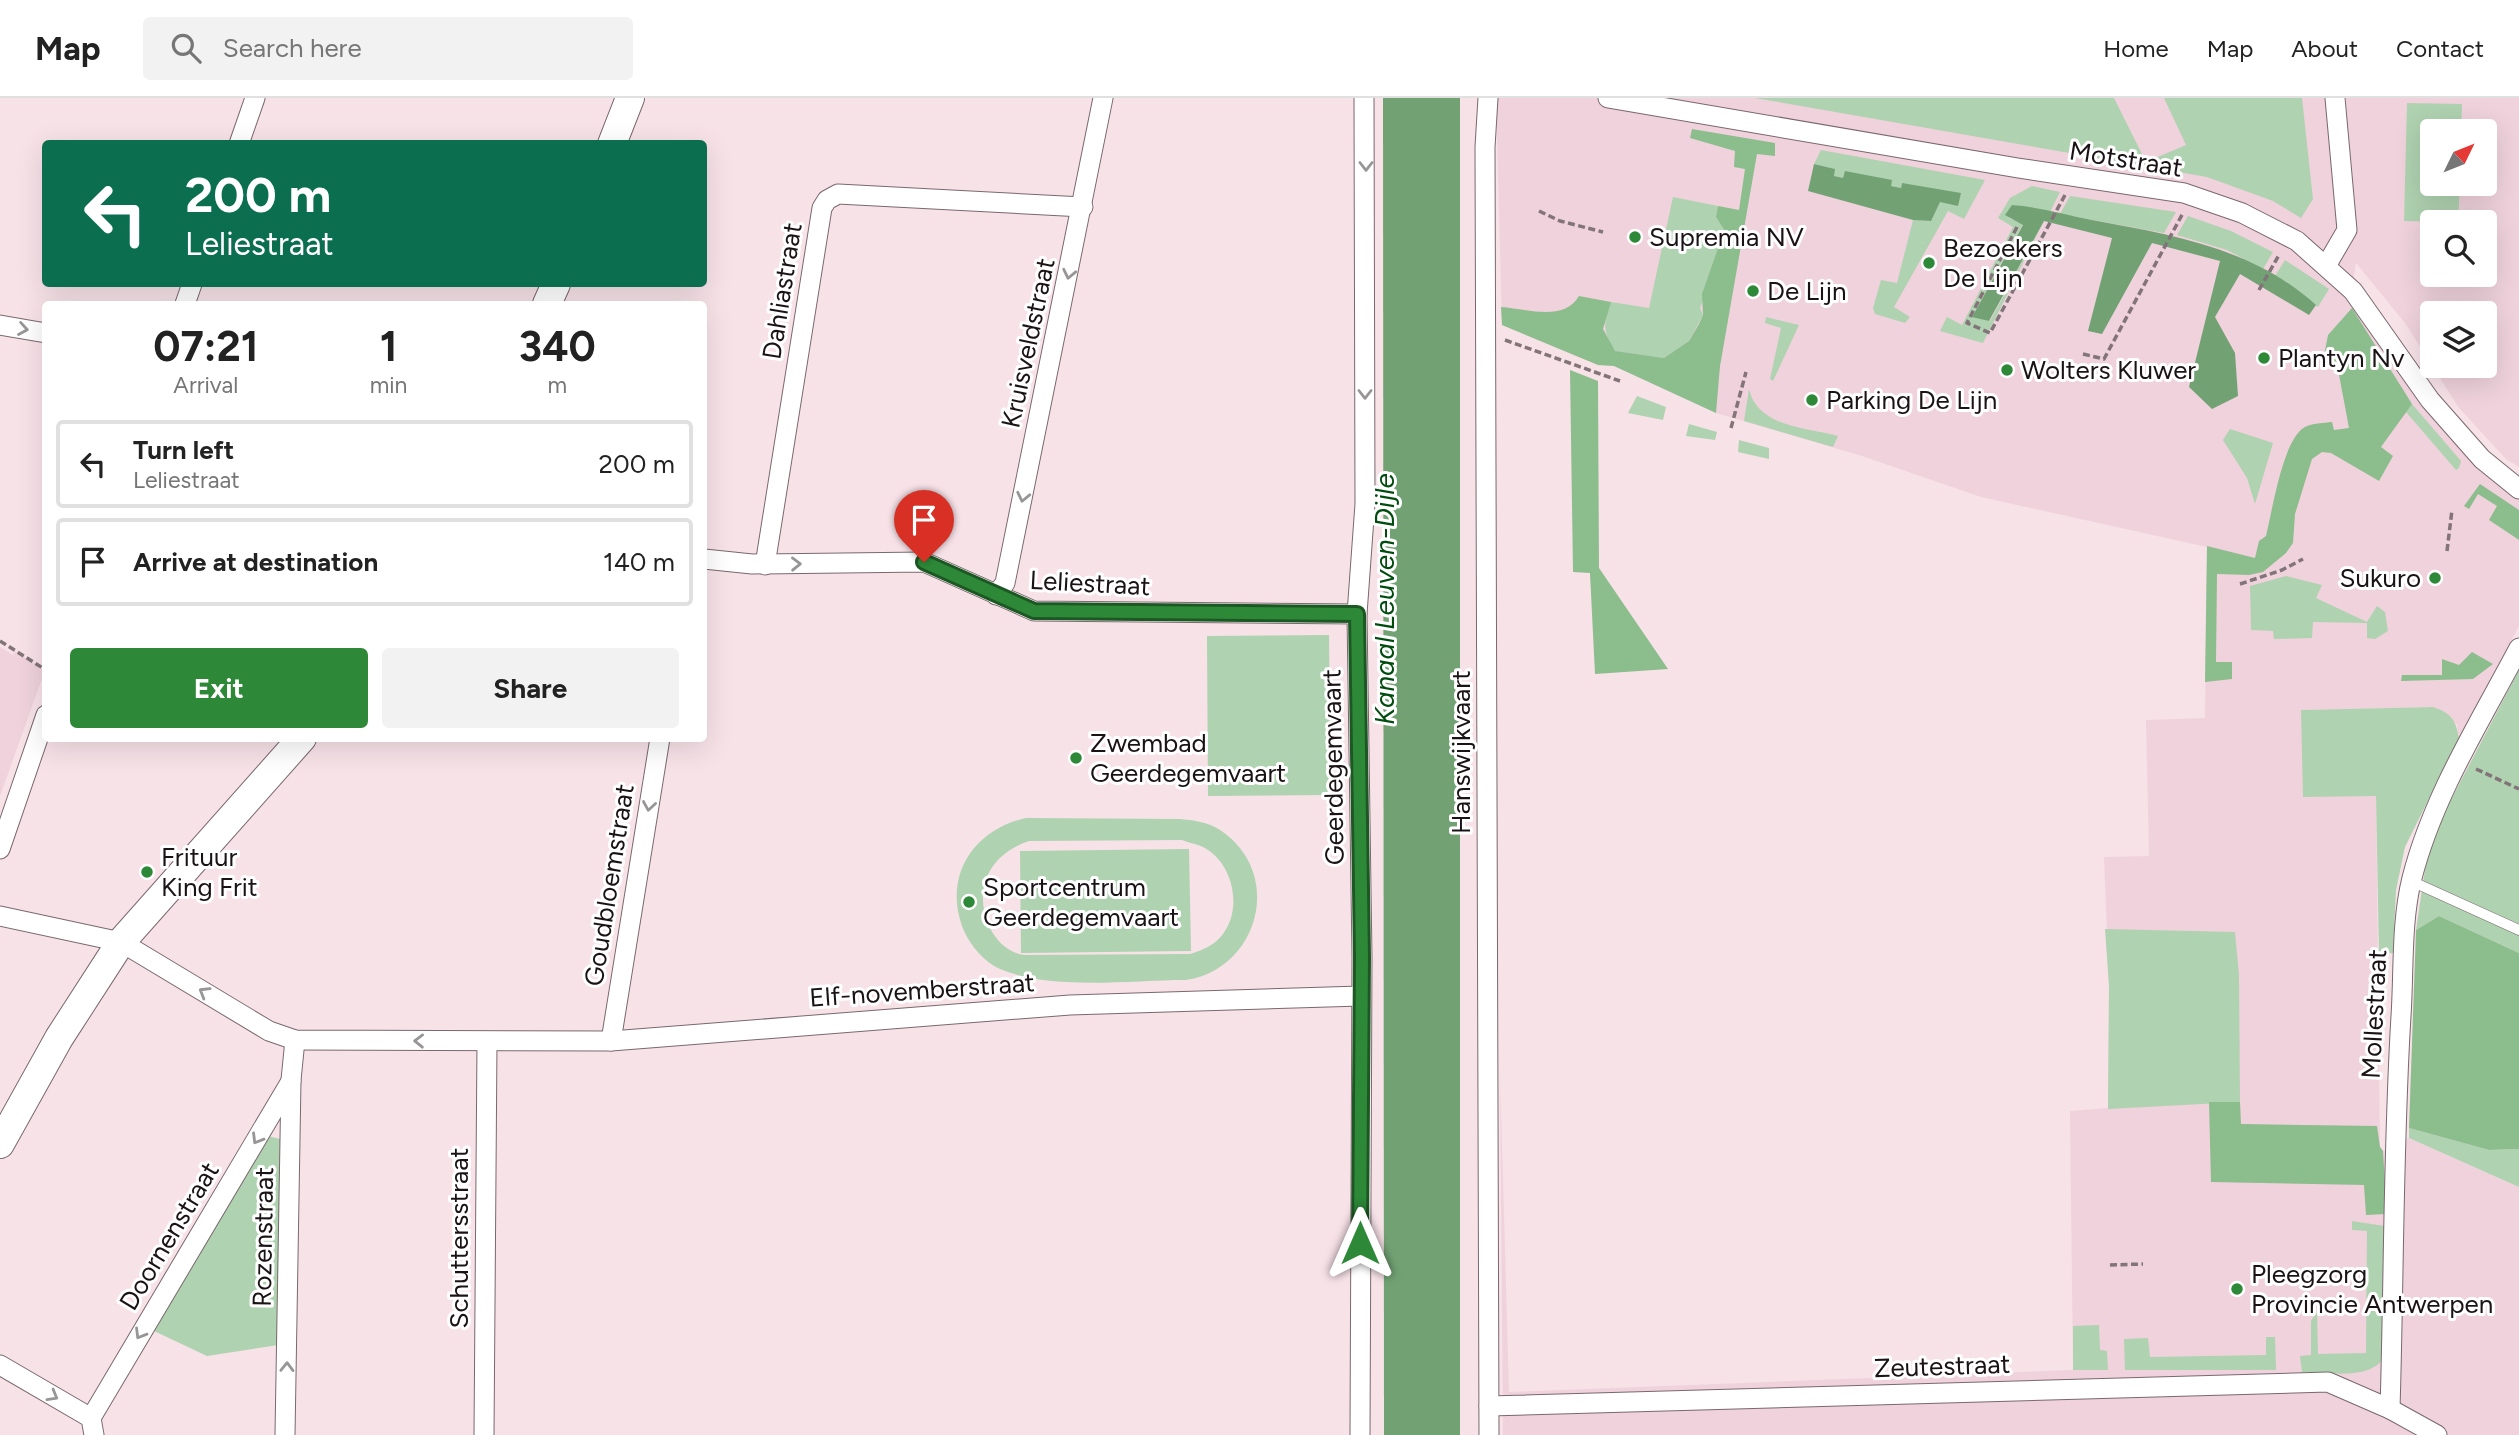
<!DOCTYPE html>
<html lang="en">
<head>
<meta charset="utf-8">
<style>
	:root { --surface:#fff; --page:#f2f2f2; --text:#222; --muted:#767676; --line:#e0e0e0; --accent:#2d8838 }
	body { margin:0; font-family:Figtree,sans-serif; background:var(--page); color:var(--text); height:100vh; display:flex; flex-direction:column; font-size:26px; white-space:nowrap }
	* { box-sizing:border-box; margin:0 }
	p { font-size:23px; color:var(--muted) }
	.icon { flex:none; width:38px; height:38px; fill:none; stroke:currentColor; stroke-width:2; stroke-linecap:round; stroke-linejoin:round }
	.map { position:relative; flex:1; overflow:hidden }
	.drawer { position:absolute; left:42px; top:203px; width:665px; height:441px; display:flex; flex-direction:column; background:var(--surface); border-radius:7px; box-shadow:0 7px 28px #0002 }
	.drawer>* { flex:none }
	.guide { position:absolute; left:42px; top:42px; width:665px; height:147px; border-radius:7px; box-shadow:0 7px 28px #0002; background:#0b6e4f; color:#fff; overflow:hidden }
	.needle { width:46px; rotate:47deg }
	.controls { position:absolute; left:2420px; top:21px; display:grid; gap:14px }
	.controls a { display:grid; place-items:center; width:77px; height:77px; border-radius:7px; background:var(--surface); box-shadow:0 7px 28px #0002; font-size:35px }
	.pin { position:absolute; display:grid; place-items:center; width:60px; height:60px; color:#fff; margin:-72px -30px; border-radius:50% 50% 50% 0; rotate:-45deg; box-shadow:0 0 7px #0007 }
	.pin .icon { rotate:45deg }
	.me { position:absolute; width:77px; margin:-38px; rotate:0deg; stroke-linejoin:round; filter:drop-shadow(0 0 5px #0008) }
	.turn { display:flex; align-items:center; gap:24px; height:147px; padding:0 28px; font-size:32px }
	.turn .icon { width:91px; height:91px; stroke-width:2.5 }
	.turn b { display:block; font-size:49px; line-height:60px }
	.eta { display:flex; justify-content:space-evenly; align-items:center; height:119px; text-align:center }
	.eta b { font-size:42px; font-weight:700; line-height:49px }
	.action { display:flex; gap:14px; margin-top:auto; padding:14px 28px }
	.action a { flex:1; height:80px; border-radius:7px; background:var(--accent); color:#fff; font-size:28px; font-weight:700; line-height:80px; text-align:center }
	.action a+a { background:var(--page); color:var(--text) }
	ul { padding:0; list-style:none }
	li { display:flex; align-items:center; gap:21px; height:88px; margin:0 14px 10px; padding:0 14px; border:4px solid var(--line); border-radius:7px }
	li div { flex:1 }
	li b { display:block; font-size:26px }
	li em { font-style:normal }
	header { display:flex; align-items:center; gap:42px; box-sizing:border-box; height:98px; padding:0 35px; background:var(--surface); border-bottom:2px solid var(--line) }
	header strong { font-size:33px }
	nav { display:flex; gap:38px; margin-inline-start:auto; font-size:24px }
	.search { width:490px; height:63px; background:var(--page); display:flex; align-items:center; gap:18px; box-sizing:border-box; padding:0 24px; border-radius:7px; color:var(--muted); font-size:26px }
	.map>svg:first-child { display:block }
</style>
</head>
<body>
<header>
<strong>Map</strong>
<div class="search"><svg class="icon" aria-label="search" viewBox="0 0 24 24"><circle cx="10" cy="10" r="6"/><path d="M15 15l6 6"/></svg>Search here</div>
<nav><a>Home</a><a>Map</a><a>About</a><a>Contact</a></nav>
</header>
<div class="map">
<svg width="2519" height="1337" viewBox="0 0 2519 1337">
	<rect width="100%" height="100%" fill="#f7e2e8"/>
	<g fill="#efd2dc" fill-rule="evenodd">
		<path d="M1496,0H2519V369L2506,361L2459,310L2405,225L2356,165L2350,203L2519,400V528L2459,640L2457,626L2433,609L2301,612L2376,698L2380,1049L2384,1053L2409,1040L2519,1089V1337H1503L1500,976L1509,1294L2073,1272L2070,1013L2108,1010L2109,888L2104,759L2149,758L2146,622L2205,620L2207,449L1981,399L1862,358L1716,315L1614,268L1598,267L1502,227ZM2432,33H2485V86H2432ZM2432,124H2485V177H2432ZM2432,215H2485V268H2432Z"/>
		<polygon points="0,549 13,557 15,553 45,572 0,698"/>
	</g>
	<g fill="#afd2b0" fill-rule="evenodd">
		<polygon points="1755,0 2114,0 2146,64 2186,47 2164,0 2302,0 2313,101 2301,120 2273,103 2207,79"/>
		<polygon points="2407,5 2462,6 2461,33 2432,33 2432,86 2460,86 2458,124 2404,123"/>
		<polygon points="1821,52 1985,82 1964,121 1948,113 1894,209 1910,219 1905,225 1875,216 1873,210 1881,182 1897,185 1913,122 1931,123 1902,85 1901,90 1891,88 1891,83 1845,74 1843,80 1833,78 1834,71 1814,66"/>
		<polygon points="2032,88 2060,94 2050,114 2012,107 2009,120 2023,126 1972,218 1990,223 2044,123 1983,245 1940,233 1947,219 1962,227 2013,129 1998,120 2010,100"/>
		<polygon points="2070,98 2176,114 2164,135 2060,116"/>
		<path d="M1673,99L1718,108L1716,119L1728,136L1700,210L1703,217L1689,243L1664,260L1614,253C1603,233 1603,225 1611,204L1649,210Z"/>
		<polygon points="2188,118 2231,133 2273,154 2263,171 2227,152 2177,137"/>
		<polygon points="2285,162 2329,191 2318,209 2275,178"/>
		<polygon points="1766,219 1799,227 1773,283 1770,281 1781,230 1765,225"/>
		<path d="M1749,291C1757,329 1807,330 1838,338L1833,349L1744,323Z"/>
		<polygon points="1637,298 1666,309 1663,322 1628,315"/>
		<polygon points="2412,306 2461,363 2459,370 2456,372 2406,314"/>
		<polygon points="1689,326 1717,334 1715,342 1686,338"/>
		<polygon points="2230,331 2273,345 2255,406 2247,380 2223,342"/>
		<polygon points="1739,342 1769,350 1769,361 1738,354"/>
		<polygon points="2286,478 2322,487 2316,500 2367,524 2377,508 2385,514 2388,533 2375,541 2367,540 2367,525 2313,524 2312,540 2274,541 2273,533 2251,532 2250,488"/>
		<polygon points="1329,537 1331,697 1208,698 1207,538"/>
		<polygon points="2519,572 2519,855 2439,818 2416,832 2426,764 2445,713"/>
		<path d="M2433,609C2451,615 2456,622 2459,640L2405,749L2396,792L2393,855L2379,857L2376,698L2303,699L2301,612Z"/>
		<path d="M1026,720L1179,721C1193,722 1208,724 1220,732C1285,775 1259,871 1186,882C1129,882 1052,893 1000,871C984,864 971,848 964,833C942,780 972,732 1026,720ZM1182,742C1189,745 1197,746 1203,749C1233,764 1243,810 1223,836C1215,847 1203,852 1190,856L1024,857C1009,855 997,844 990,830C972,792 989,756 1029,743Z"/>
		<polygon points="1189,751 1191,853 1021,855 1020,753"/>
		<polygon points="2105,831 2235,834 2239,877 2240,1004 2108,1011 2109,888"/>
		<polygon points="2409,1030 2489,1052 2519,1051 2519,1089 2409,1040"/>
		<polygon points="268,1038 280,1041 278,1247 207,1258 154,1233"/>
		<path d="M2352,1123L2384,1128L2386,1255C2375,1284 2328,1274 2302,1274L2300,1258L2311,1257V1223L2317,1214L2318,1256L2366,1255L2367,1133L2352,1132Z"/>
		<polygon points="2099,1227 2100,1252 2107,1253 2108,1272 2073,1272 2073,1228"/>
		<polygon points="2266,1239 2275,1239 2276,1272 2125,1272 2124,1241 2148,1240 2150,1259 2266,1257"/>
	</g>
	<g fill="#8cbd8d">
		<path d="M1692,31L1775,45V58L1757,56L1720,268L1716,315L1614,268L1598,267L1502,227L1501,209C1528,211 1564,224 1579,198L1611,204L1603,231L1615,253L1664,260L1689,243L1699,226L1703,217L1702,196L1722,139L1727,136L1716,119L1718,108L1739,112L1745,71L1734,69L1735,53L1690,40Z"/>
		<path d="M2352,210L2412,306L2381,349L2393,358L2379,383L2331,355L2322,354L2312,361L2295,416L2293,445L2286,455L2263,474L2249,477L2217,476L2216,564H2232V581L2205,584L2207,448L2255,460L2259,443L2266,438C2272,414 2283,340 2305,329C2312,325 2324,325 2332,324L2334,332L2349,330L2337,266L2322,268L2328,237Z"/>
		<polygon points="1570,272 1598,283 1599,470 1668,571 1595,576 1590,475 1573,474"/>
		<polygon points="2480,386 2519,412 2519,442 2489,422 2497,408 2478,396 2469,411 2464,408"/>
		<polygon points="2472,554 2493,566 2473,581 2401,583 2402,577 2442,577 2442,561 2459,567"/>
		<polygon points="2439,818 2519,855 2519,1051 2489,1052 2409,1030 2416,832"/>
		<polygon points="2209,1004 2240,1004 2241,1026 2377,1028 2380,1049 2383,1053 2387,1116 2366,1117 2364,1087 2211,1084"/>
	</g>
	<g fill="#72a274">
		<polygon points="1383,0 1460,0 1460,1337 1384,1337"/>
		<polygon points="1814,66 1835,71 1834,78 1843,80 1845,73 1892,82 1891,88 1901,90 1902,85 1961,95 1958,108 1940,104 1931,123 1913,122 1808,93"/>
		<path d="M2012,107C2039,109 2066,117 2092,122C2173,137 2253,150 2316,207L2309,217L2240,176L2215,219L2235,255L2238,298L2212,311L2189,289L2220,163L2152,145L2102,236L2088,233L2112,140L2044,123L1989,223L1972,219L2023,127L2005,117Z"/>
	</g>
	<g fill="none" stroke-linecap="round" stroke-linejoin="round">
		<defs>
			<polyline id="lane" points="2411,783 2519,832"/>
			<g id="street">
				<polyline points="1488,0 1485,49 1489,1337"/>
				<polyline points="1608,0 2018,70 2184,95 2242,115 2297,143 2353,193 2430,302 2482,361 2519,391"/>
				<polyline points="239,46 255,0"/>
				<polyline points="2326,168 2347,132 2335,0"/>
				<polyline points="185,206 192,186"/>
				<polyline points="0,227 46,235"/>
				<polyline points="704,461 752,466 924,464 1034,513 1357,516"/>
				<polyline points="765,467 822,110 827,102 838,96 1083,109"/>
				<polyline points="996,497 1005,485 1103,0"/>
				<polyline points="0,751 46,617"/>
				<polyline points="0,818 121,844 269,933 295,942 611,943 1070,907 1361,898"/>
				<polyline points="611,943 660,640"/>
				<polyline points="0,1267 91,1320 94,1337"/>
				<polyline points="1489,1308 2328,1284 2390,1311 2437,1337"/>
				<path d="M2390,1311C2394,1180 2393,1049 2401,918C2404,873 2401,824 2412,780C2433,698 2480,624 2519,550"/>
				<polyline points="91,1320 291,983"/>
				<polyline points="285,1337 291,982 295,942"/>
				<polyline points="484,1337 487,944"/>
				<polyline points="1360,1337 1362,859 1357,516 1365,406 1364,0"/>
			</g>
			<g id="secondary">
				<polyline points="612,46 630,0"/>
				<polyline points="547,206 556,186"/>
				<polyline points="0,1046 59,940 121,844 302,640"/>
			</g>
		</defs>
		<use href="#lane" stroke="#7a686e" stroke-width="11"/>
		<use href="#street" stroke="#7a686e" stroke-width="21"/>
		<use href="#secondary" stroke="#7a686e" stroke-width="30"/>
		<g stroke="#827478" stroke-width="3.5" stroke-dasharray="7 3.5" stroke-linecap="butt">
			<polyline points="1539,113 1560,123 1603,134"/>
			<polyline points="2017,129 1967,225 1990,235 2065,97"/>
			<polyline points="2259,192 2279,157"/>
			<polyline points="1505,242 1620,283"/>
			<polyline points="2083,256 2104,261 2183,115"/>
			<polyline points="1731,330 1746,274"/>
			<polyline points="2447,453 2452,412"/>
			<polyline points="2240,486 2282,472 2303,461"/>
			<polyline points="0,543 46,572"/>
			<polyline points="2476,671 2519,691"/>
			<polyline points="2110,1167 2143,1166"/>
		</g>
		<use href="#lane" stroke="#fff" stroke-width="10"/>
		<use href="#street" stroke="#fff" stroke-width="19"/>
		<use href="#secondary" stroke="#fff" stroke-width="28"/>
	</g>
	<defs><path id="oneway-chevron" d="M-2-3.5L2.5 0L-2 3.5" fill="none" stroke-width="1.6" stroke-linecap="round" stroke-linejoin="round" transform="scale(1.75)"/></defs>
	<g stroke="#989596">
		<use href="#oneway-chevron" transform="translate(1366 68) rotate(90)"/>
		<use href="#oneway-chevron" transform="translate(1069 176) rotate(102)"/>
		<use href="#oneway-chevron" transform="translate(23 231) rotate(10)"/>
		<use href="#oneway-chevron" transform="translate(1365 296) rotate(90)"/>
		<use href="#oneway-chevron" transform="translate(1023 399) rotate(102)"/>
		<use href="#oneway-chevron" transform="translate(796 466) rotate(-1)"/>
		<use href="#oneway-chevron" transform="translate(649 708) rotate(99)"/>
		<use href="#oneway-chevron" transform="translate(204 894) rotate(-149)"/>
		<use href="#oneway-chevron" transform="translate(419 943) rotate(-179)"/>
		<use href="#oneway-chevron" transform="translate(257 1041) rotate(121)"/>
		<use href="#oneway-chevron" transform="translate(140 1236) rotate(121)"/>
		<use href="#oneway-chevron" transform="translate(287 1269) rotate(-89)"/>
		<use href="#oneway-chevron" transform="translate(53 1298) rotate(30)"/>
	</g>
	<g fill="none" stroke-linecap="round" stroke-linejoin="round">
		<defs>
			<polyline id="route" points="924,464 1034,513 1357,516 1362,859 1360,1145"/>
		</defs>
		<use href="#route" stroke="#1d5824" stroke-width="18"/>
		<use href="#route" stroke="#2d8838" stroke-width="12"/>
	</g>
	<g fill="#2d8838" stroke="#fff" stroke-width="2.5">
		<circle cx="1635" cy="139" r="7"/>
		<circle cx="1929" cy="165" r="7"/>
		<circle cx="1753" cy="193" r="7"/>
		<circle cx="2264" cy="260" r="7"/>
		<circle cx="2007" cy="272" r="7"/>
		<circle cx="1812" cy="302" r="7"/>
		<circle cx="2435" cy="480" r="7"/>
		<circle cx="1076" cy="660" r="7"/>
		<circle cx="147" cy="774" r="7"/>
		<circle cx="969" cy="804" r="7"/>
		<circle cx="2237" cy="1191" r="7"/>
	</g>
	<g text-anchor="middle" stroke-width="6" stroke-linejoin="round" paint-order="stroke">
		<g font-size="26" fill="#1a1315" stroke="#fff">
			<text transform="translate(2126 61) rotate(9)" y="9">Motstraat</text>
			<text transform="translate(782 193) rotate(-81)" y="9">Dahliastraat</text>
			<text transform="translate(1028 245) rotate(-78)" y="9">Kruisveldstraat</text>
			<text transform="translate(1090 485) rotate(3)" y="9">Leliestraat</text>
			<text transform="translate(1461 654) rotate(-90)" y="9">Hanswijkvaart</text>
			<text transform="translate(1333 669) rotate(-91)" y="9">Geerdegemvaart</text>
			<text transform="translate(609 787) rotate(-81)" y="9">Goudbloemstraat</text>
			<text transform="translate(922 892) rotate(-4)" y="9">Elf-novemberstraat</text>
			<text transform="translate(2374 916) rotate(-87)" y="9">Mollestraat</text>
			<text transform="translate(169 1138) rotate(-59)" y="9">Doornenstraat</text>
			<text transform="translate(263 1139) rotate(-89)" y="9">Rozenstraat</text>
			<text transform="translate(459 1140) rotate(-90)" y="9">Schuttersstraat</text>
			<text transform="translate(1942 1268) rotate(-2)" y="9">Zeutestraat</text>
		</g>
		<g font-size="26" fill="#1a1315" stroke="#fff" text-anchor="start">
			<text x="1649" y="148">Supremia NV</text>
			<text x="1943" y="159">Bezoekers<tspan x="1943" dy="30">De Lijn</tspan></text>
			<text x="1767" y="202">De Lijn</text>
			<text x="2278" y="269">Plantyn Nv</text>
			<text x="2021" y="281">Wolters Kluwer</text>
			<text x="1826" y="311">Parking De Lijn</text>
			<text x="2421" y="489" text-anchor="end">Sukuro</text>
			<text x="1090" y="654">Zwembad<tspan x="1090" dy="30">Geerdegemvaart</tspan></text>
			<text x="161" y="768">Frituur<tspan x="161" dy="30">King Frit</tspan></text>
			<text x="983" y="798">Sportcentrum<tspan x="983" dy="30">Geerdegemvaart</tspan></text>
			<text x="2251" y="1185">Pleegzorg<tspan x="2251" dy="30">Provincie Antwerpen</tspan></text>
		</g>
		<g font-size="28" font-style="italic" fill="#004c0f" stroke="#fff">
			<text transform="translate(1384 501) rotate(-90)" y="10">Kanaal Leuven-Dijle</text>
		</g>
	</g>
</svg>
<div class="controls">
<a><svg class="needle" viewBox="-14 -14 28 28"><path d="M0-13l5 13h-10z" fill="#e53935"/><path d="M0 13l5-13h-10z" fill="#767676"/></svg></a>
<a><svg class="icon" aria-label="search" viewBox="0 0 24 24"><circle cx="10" cy="10" r="6"/><path d="M15 15l6 6"/></svg></a>
<a><svg class="icon" aria-label="layers" viewBox="0 0 24 24"><path d="M12 4l9 5-9 5-9-5zM3 14l9 5 9-5"/></svg></a>
</div>
<div class="pin" style="left:924px;top:464px;background:#d93025"><svg class="icon" aria-label="arrive" viewBox="0 0 24 24"><path d="M6 21V4h12l-3 4 3 4H6"/></svg></div>
<svg class="me" style="left:1360px;top:1145px" viewBox="-20 -20 40 40"><path d="M0-17L14 15 0 8-14 15z" fill="#2d8838" stroke="#fff" stroke-width="4"/></svg>
<div class="guide">
<div class="turn"><svg class="icon" aria-label="left" viewBox="0 0 24 24"><path d="M17 20v-9H6M10 6l-5 5 5 5"/></svg><div><b>200 m</b>Leliestraat</div></div>
</div>
<section class="drawer">
<div class="eta">
<div><b>07:21</b><p>Arrival</p></div>
<div><b>1</b><p>min</p></div>
<div><b>340</b><p>m</p></div>
</div>
<ul>
<li><svg class="icon" aria-label="left" viewBox="0 0 24 24"><path d="M17 20v-9H6M10 6l-5 5 5 5"/></svg><div><b>Turn left</b><p>Leliestraat</p></div><em>200 m</em></li>
<li><svg class="icon" aria-label="arrive" viewBox="0 0 24 24"><path d="M6 21V4h12l-3 4 3 4H6"/></svg><div><b>Arrive at destination</b></div><em>140 m</em></li>
</ul>
<div class="action"><a>Exit</a><a>Share</a></div>
</section>
</div>
</body>
</html>
